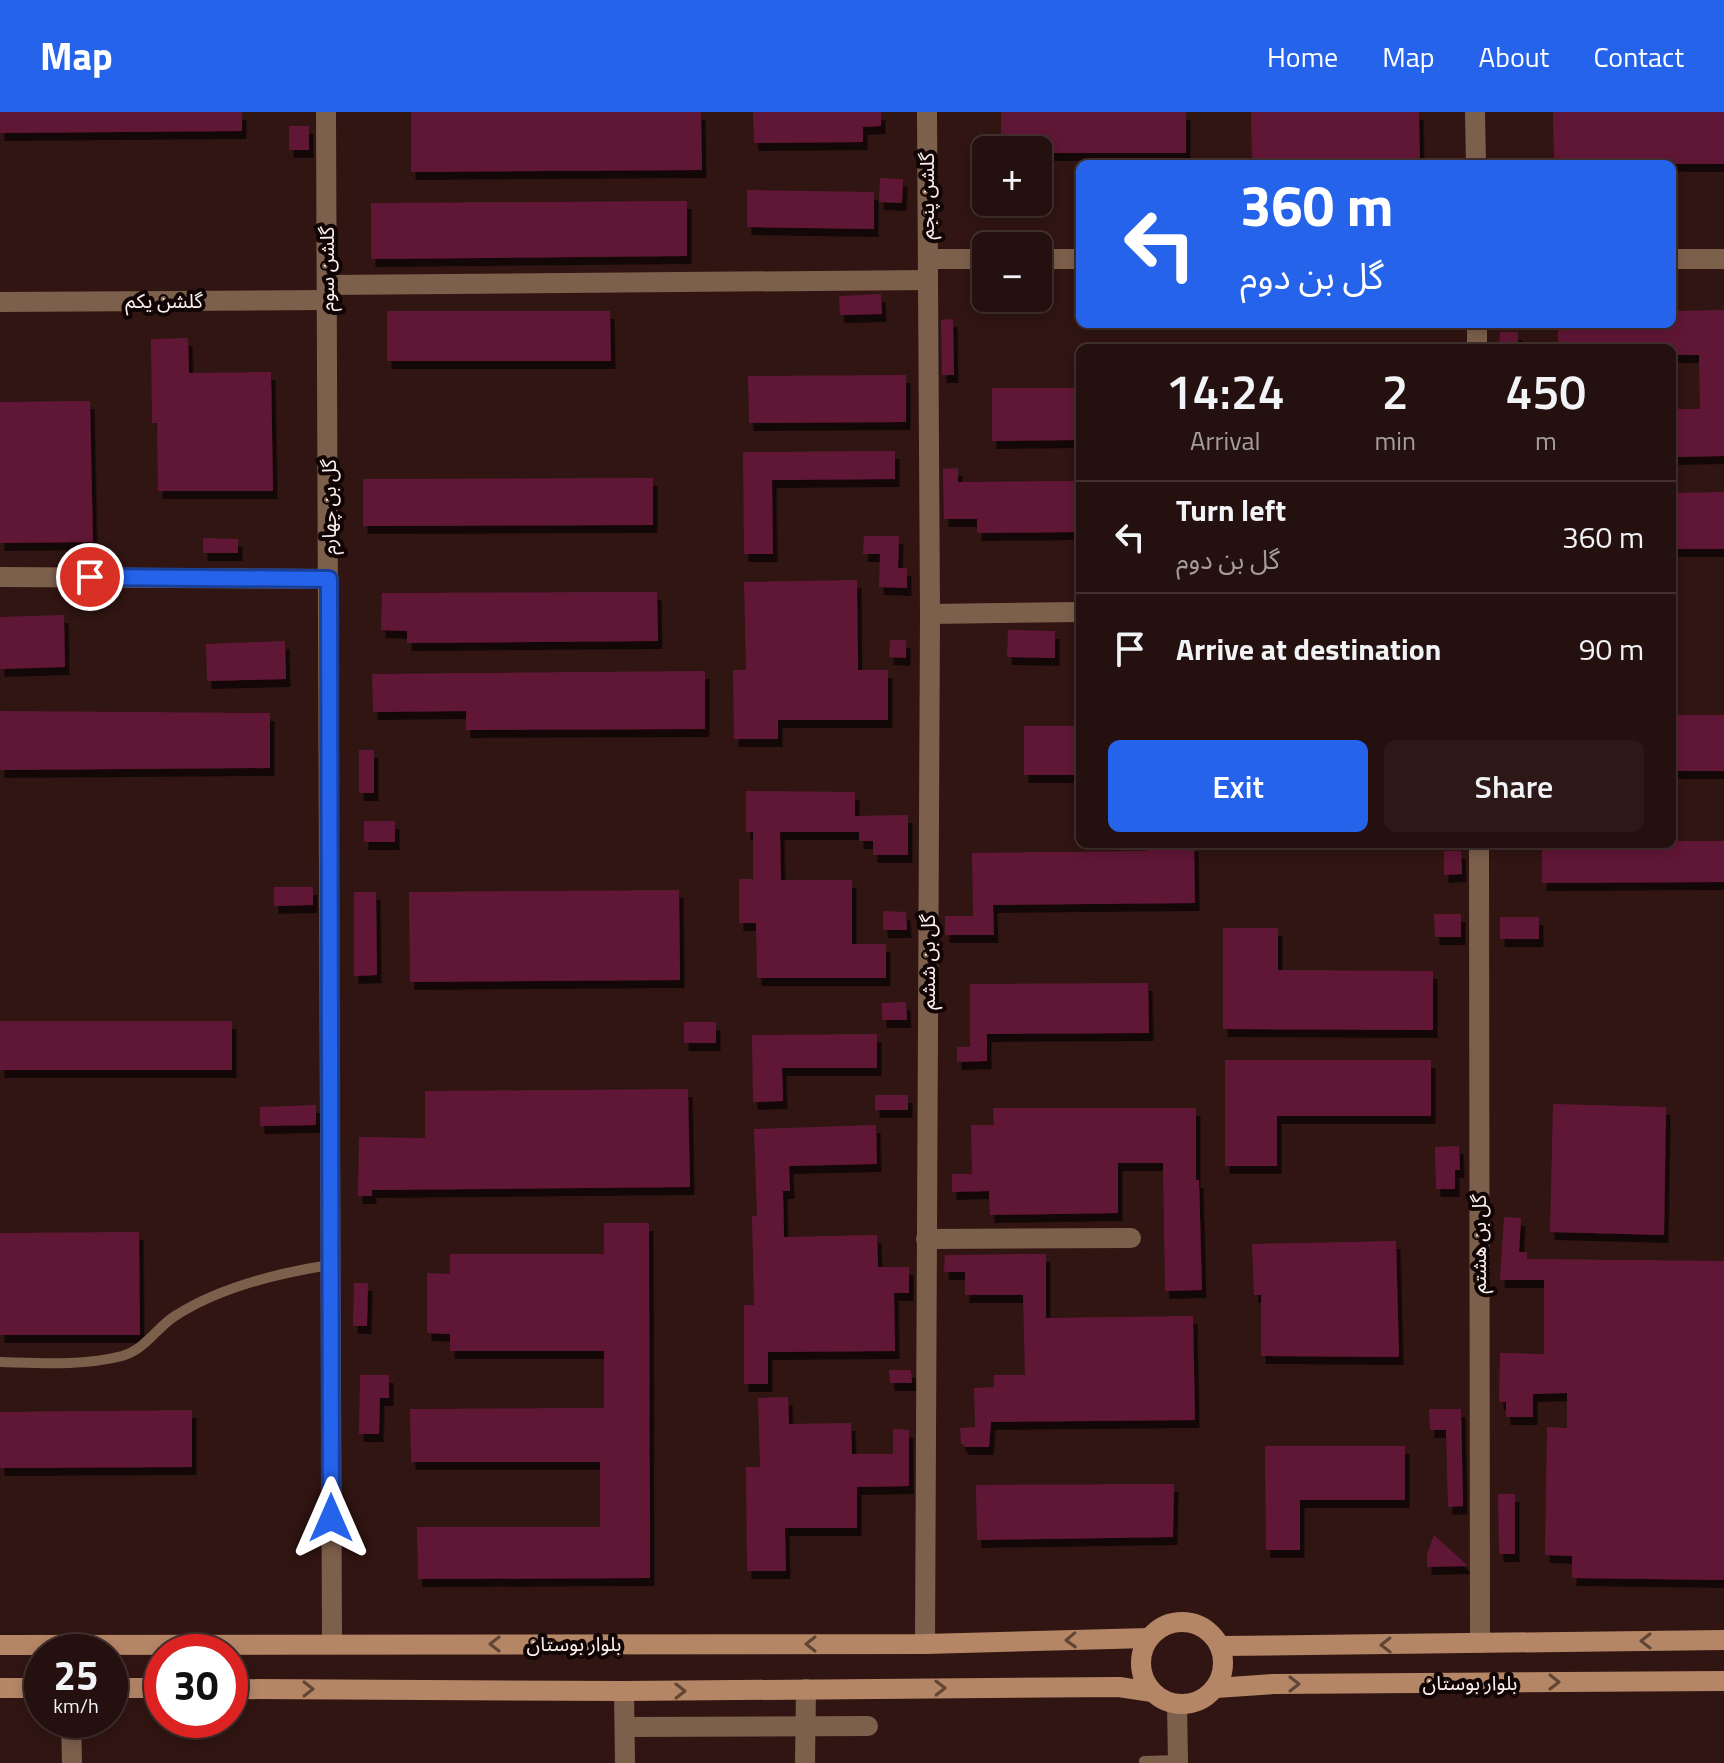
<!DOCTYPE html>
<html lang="en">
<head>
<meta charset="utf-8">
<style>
	:root { --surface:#24100e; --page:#2c1917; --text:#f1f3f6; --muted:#a39d9e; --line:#41302e; --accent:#2563eb }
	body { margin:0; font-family:"Titillium Web","Noto Sans Arabic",sans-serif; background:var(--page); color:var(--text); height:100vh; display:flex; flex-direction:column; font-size:30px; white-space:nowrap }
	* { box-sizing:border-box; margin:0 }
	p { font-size:26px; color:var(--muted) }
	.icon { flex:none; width:44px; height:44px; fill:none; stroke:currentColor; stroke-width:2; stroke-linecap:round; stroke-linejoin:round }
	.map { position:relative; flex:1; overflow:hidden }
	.drawer { position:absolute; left:1076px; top:232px; width:600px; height:504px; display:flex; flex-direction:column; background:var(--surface); border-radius:12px; box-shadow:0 4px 12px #0003,0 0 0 2px var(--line) }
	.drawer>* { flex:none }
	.top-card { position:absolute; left:1076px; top:48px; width:600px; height:168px; border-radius:12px; box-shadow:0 4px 12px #0003,0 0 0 2px var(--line); background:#2563eb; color:#fff; overflow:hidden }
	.fabs { position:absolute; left:972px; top:24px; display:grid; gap:16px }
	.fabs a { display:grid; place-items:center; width:80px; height:80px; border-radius:12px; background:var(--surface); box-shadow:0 4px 12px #0003,0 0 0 2px var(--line); font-size:40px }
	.speed { position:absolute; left:24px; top:1522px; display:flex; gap:16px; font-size:40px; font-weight:700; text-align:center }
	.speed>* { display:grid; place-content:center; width:104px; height:104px; border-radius:50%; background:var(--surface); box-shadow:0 4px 12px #0003,0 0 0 2px var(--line); line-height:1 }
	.speed small { font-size:20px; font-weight:400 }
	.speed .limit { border:12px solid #d22; background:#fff; color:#111 }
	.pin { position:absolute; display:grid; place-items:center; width:68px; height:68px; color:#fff; margin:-34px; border:4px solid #fff; border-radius:50%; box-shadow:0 2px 8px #0007 }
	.me { position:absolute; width:88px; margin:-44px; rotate:0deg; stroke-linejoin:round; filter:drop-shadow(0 0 6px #0008) }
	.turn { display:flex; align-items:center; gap:28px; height:168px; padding:0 32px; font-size:36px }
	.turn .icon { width:104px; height:104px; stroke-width:2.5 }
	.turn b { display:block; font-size:56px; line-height:68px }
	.eta { display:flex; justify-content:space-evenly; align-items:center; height:136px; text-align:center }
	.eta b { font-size:48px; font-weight:600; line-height:56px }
	.cta { display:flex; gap:16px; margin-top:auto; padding:16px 32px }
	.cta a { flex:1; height:92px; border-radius:12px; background:var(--accent); color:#fff; font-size:32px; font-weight:600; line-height:92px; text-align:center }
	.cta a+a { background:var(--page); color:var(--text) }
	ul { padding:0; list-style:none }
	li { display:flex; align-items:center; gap:24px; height:112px; padding:0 32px; border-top:2px solid var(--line) }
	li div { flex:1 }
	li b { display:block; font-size:30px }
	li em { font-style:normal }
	header { display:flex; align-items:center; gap:48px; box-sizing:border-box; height:112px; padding:0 40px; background:var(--accent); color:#fff }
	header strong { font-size:38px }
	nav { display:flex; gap:44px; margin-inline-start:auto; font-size:28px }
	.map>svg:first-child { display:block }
</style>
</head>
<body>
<header>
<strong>Map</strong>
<nav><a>Home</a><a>Map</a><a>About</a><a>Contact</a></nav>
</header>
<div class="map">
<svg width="1724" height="1651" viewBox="0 0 1724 1651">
	<defs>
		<filter id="shadow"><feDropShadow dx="4.5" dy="8" stdDeviation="0" flood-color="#0009"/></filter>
	</defs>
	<rect width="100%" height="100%" fill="#301512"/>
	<g fill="#601836" filter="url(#shadow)">
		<polygon points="0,0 242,0 242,19 0,21"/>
		<polygon points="411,0 701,0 702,58 411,60"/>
		<polygon points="753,0 881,0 881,14 863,15 863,30 754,31"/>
		<polygon points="1001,0 1186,0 1186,41 1038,41 1038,38 1001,38"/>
		<polygon points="1251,0 1419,0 1420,52 1252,52"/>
		<polygon points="1553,0 1724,0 1724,52 1554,51"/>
		<rect x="289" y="14" width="20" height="24"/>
		<polygon points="880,66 903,67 902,91 879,90"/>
		<polygon points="747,78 874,80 874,117 747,115"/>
		<polygon points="687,89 687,144 371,147 371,91"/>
		<polygon points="881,182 882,202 840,203 839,184"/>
		<polygon points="1724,198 1724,344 1672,345 1672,297 1700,297 1699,243 1672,243 1672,236 1558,236 1558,212 1672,212 1672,199"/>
		<polygon points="387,199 610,199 611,249 387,249"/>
		<polygon points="953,207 954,263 942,263 941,208"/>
		<polygon points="1500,220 1518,220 1518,236 1499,236"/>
		<polygon points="188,226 189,261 271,260 273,379 158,379 157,311 152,311 151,227"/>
		<polygon points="906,263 906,310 749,311 748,264"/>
		<polygon points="992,276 1080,276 1080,328 992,329"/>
		<polygon points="90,289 93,430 0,431 0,290"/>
		<polygon points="895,339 895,367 772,368 773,442 744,442 743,340"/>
		<polygon points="958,356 958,370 1080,369 1080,420 977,421 977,407 944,407 943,357"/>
		<polygon points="653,366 653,413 363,414 363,367"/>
		<polygon points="1724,380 1724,437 1672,437 1672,381"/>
		<polygon points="864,424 899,424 898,456 907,456 907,476 879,475 880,442 863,442"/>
		<polygon points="203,426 238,427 238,441 203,441"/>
		<polygon points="857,468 858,558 888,558 888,608 778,608 778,627 734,627 733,558 746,558 744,470"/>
		<polygon points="657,480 658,529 407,531 407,519 381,518 382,481"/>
		<polygon points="64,503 65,555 0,557 0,505"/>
		<polygon points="1008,518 1055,519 1055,546 1007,545"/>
		<polygon points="890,528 906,528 906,546 889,545"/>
		<polygon points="285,529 286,567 207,569 206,532"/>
		<polygon points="705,559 705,617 466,618 466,599 373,600 372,562"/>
		<polygon points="0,599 270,601 270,656 0,658"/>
		<rect x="1672" y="603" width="52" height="56"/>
		<rect x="1024" y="614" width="56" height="49"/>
		<rect x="359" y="638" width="15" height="43"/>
		<polygon points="746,679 855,680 855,704 908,703 908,743 873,743 873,729 859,729 859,720 780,720 781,768 852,768 852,832 886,832 886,866 757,866 756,811 739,811 739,767 753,767 753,720 746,720"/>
		<rect x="364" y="709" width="31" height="21"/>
		<polygon points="1672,729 1724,729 1724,770 1542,771 1542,732 1672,732"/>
		<polygon points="1146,732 1194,732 1195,791 993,793 994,823 945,823 945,804 973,804 972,741 1146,739"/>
		<polygon points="1444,739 1461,739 1462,762 1444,763"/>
		<polygon points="274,775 313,775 313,793 274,794"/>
		<polygon points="679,778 680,868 410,870 409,780"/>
		<polygon points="354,780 376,780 377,863 354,864"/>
		<polygon points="883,799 906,800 907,818 883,818"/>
		<polygon points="1434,802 1461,802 1461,825 1435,825"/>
		<rect x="1500" y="805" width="39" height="22"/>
		<polygon points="1223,816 1278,816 1278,858 1433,859 1433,918 1223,917"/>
		<polygon points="1148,871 1149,921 987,922 987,949 957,950 957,935 970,935 970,872"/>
		<polygon points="906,890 907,908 882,908 882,891"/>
		<rect x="0" y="909" width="232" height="49"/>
		<rect x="684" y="910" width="32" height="21"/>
		<polygon points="877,922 877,956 782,956 783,989 753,990 752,923"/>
		<polygon points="1225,948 1431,948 1431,1004 1277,1004 1277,1054 1225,1054"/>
		<polygon points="688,977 690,1075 372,1078 372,1084 358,1084 359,1025 425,1026 425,979"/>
		<rect x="875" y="983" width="33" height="15"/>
		<polygon points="1553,992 1666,995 1664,1123 1550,1120"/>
		<polygon points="316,993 316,1013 260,1014 260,995"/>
		<polygon points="993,996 1196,996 1196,1068 1199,1068 1202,1178 1165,1179 1163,1051 1118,1051 1118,1101 990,1103 989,1079 952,1080 952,1062 972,1062 971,1013 994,1013"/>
		<polygon points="876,1013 877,1052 789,1054 790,1079 783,1079 784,1125 877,1123 878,1155 909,1155 909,1181 894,1181 895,1239 768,1240 768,1272 744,1272 744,1193 754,1193 752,1104 757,1104 754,1017"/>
		<polygon points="1459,1034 1460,1058 1455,1058 1455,1077 1436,1077 1435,1035"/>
		<polygon points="1504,1105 1521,1106 1519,1140 1527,1140 1527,1147 1724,1149 1724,1468 1572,1466 1572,1444 1545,1443 1547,1315 1567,1316 1567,1281 1533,1282 1533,1305 1506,1305 1506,1290 1499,1290 1500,1241 1544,1242 1544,1168 1500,1168"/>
		<polygon points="604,1111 649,1111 650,1466 418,1467 417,1415 600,1415 600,1350 411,1350 410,1297 604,1296 604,1239 450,1239 450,1222 427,1221 427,1161 450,1162 450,1142 604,1142"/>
		<polygon points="139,1120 140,1223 0,1223 0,1121"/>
		<polygon points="1396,1129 1399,1245 1261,1244 1261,1183 1254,1183 1252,1132"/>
		<polygon points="1046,1142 1046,1206 1193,1204 1195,1308 991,1310 989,1335 965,1335 961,1331 960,1316 975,1315 974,1276 994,1275 994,1263 1025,1263 1023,1183 965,1183 965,1160 944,1160 945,1143"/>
		<polygon points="354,1171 368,1171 367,1214 353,1214"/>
		<polygon points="889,1258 911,1258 912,1271 890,1271"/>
		<polygon points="360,1263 389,1263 389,1286 380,1286 379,1322 359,1322"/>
		<polygon points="788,1285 789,1312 851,1311 852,1342 893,1342 893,1317 909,1318 909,1374 857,1375 857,1416 785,1416 786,1459 747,1459 746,1355 760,1355 758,1286"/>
		<polygon points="1429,1297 1461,1297 1463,1394 1448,1395 1446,1318 1430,1318"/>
		<polygon points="192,1298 192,1355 0,1356 0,1300"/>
		<polygon points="1265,1334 1405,1334 1405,1388 1300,1388 1300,1438 1266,1438"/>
		<polygon points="1174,1372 1173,1425 977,1428 976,1373"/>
		<polygon points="1498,1382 1515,1382 1515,1442 1499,1442"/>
		<polygon points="1434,1423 1467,1453 1467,1454 1427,1455 1427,1442"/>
	</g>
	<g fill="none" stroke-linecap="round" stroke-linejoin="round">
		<g stroke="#7d604c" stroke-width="10">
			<path d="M0,1250C39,1251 84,1254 122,1244C146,1237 156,1216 175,1204C220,1175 278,1161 330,1153"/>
			<polyline points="1144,1651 1144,1649 1178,1648"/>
		</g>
		<g stroke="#7d604c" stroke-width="20">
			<polyline points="326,0 332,1532"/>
			<polyline points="1475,0 1476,52"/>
			<polyline points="928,147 986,147"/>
			<polyline points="1038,147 1080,147"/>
			<polyline points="1672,147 1724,147"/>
			<polyline points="327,173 928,168"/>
			<polyline points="0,190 327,188"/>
			<polyline points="1477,212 1477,236"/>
			<polyline points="0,465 329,467"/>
			<polyline points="930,502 1080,500"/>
			<polyline points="1479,732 1480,1531"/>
			<polyline points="926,1127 1131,1126"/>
			<polyline points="925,1532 930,502 927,0"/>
			<polyline points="624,1579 625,1651"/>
			<polyline points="1177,1592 1178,1651"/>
			<polyline points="71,1608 72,1651"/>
			<polyline points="625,1615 868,1614"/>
			<polyline points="805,1651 806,1577"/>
		</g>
		<g stroke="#b48666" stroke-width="20">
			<circle cx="1182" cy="1551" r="41"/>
			<polyline points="0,1533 925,1532 1149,1526"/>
			<polyline points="1221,1534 1724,1528"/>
			<polyline points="0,1576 42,1576"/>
			<polyline points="110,1576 162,1576"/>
			<polyline points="1216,1576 1274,1572 1724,1569"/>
			<polyline points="230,1577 624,1579 1119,1575 1152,1580"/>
		</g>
	</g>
	<defs><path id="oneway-chevron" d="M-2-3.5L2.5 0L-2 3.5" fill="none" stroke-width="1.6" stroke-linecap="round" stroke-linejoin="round" transform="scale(2)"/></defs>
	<g stroke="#624635">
		<use href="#oneway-chevron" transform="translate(1071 1528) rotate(178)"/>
		<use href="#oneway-chevron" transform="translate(1646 1529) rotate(179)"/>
		<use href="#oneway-chevron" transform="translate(495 1532) rotate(180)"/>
		<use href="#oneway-chevron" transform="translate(811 1532) rotate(180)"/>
		<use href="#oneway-chevron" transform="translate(1386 1533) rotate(179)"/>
		<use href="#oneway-chevron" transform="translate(1554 1570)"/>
		<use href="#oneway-chevron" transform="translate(1294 1572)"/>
		<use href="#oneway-chevron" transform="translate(940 1576) rotate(-1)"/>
		<use href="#oneway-chevron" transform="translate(308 1577)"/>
		<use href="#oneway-chevron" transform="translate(680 1579) rotate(-1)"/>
	</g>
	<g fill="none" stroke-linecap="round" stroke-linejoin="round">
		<defs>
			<polyline id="route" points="90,465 329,467 331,1406"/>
		</defs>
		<use href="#route" stroke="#184099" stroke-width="20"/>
		<use href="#route" stroke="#2563eb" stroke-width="14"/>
	</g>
	<g text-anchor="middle" stroke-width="8" stroke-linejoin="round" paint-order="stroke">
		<g font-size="20" fill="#fdf1ef" stroke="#100504">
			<text transform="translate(927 84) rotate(-90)" y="7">گلشن پنجم</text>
			<text transform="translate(327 157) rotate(-90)" y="7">گلشن سوم</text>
			<text x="164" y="196">گلشن یکم</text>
			<text transform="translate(329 395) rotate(-90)" y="7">گل بن چهارم</text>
			<text transform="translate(928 850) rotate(-90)" y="7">گل بن ششم</text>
			<text transform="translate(1479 1132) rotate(-90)" y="7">گل بن هشتم</text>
			<text x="574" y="1539">بلوار بوستان</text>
			<text x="1470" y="1578">بلوار بوستان</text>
		</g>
	</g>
</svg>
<div class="fabs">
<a>+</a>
<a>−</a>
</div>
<div class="speed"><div>25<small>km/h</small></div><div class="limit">30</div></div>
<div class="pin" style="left:90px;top:465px;background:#d93025"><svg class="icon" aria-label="arrive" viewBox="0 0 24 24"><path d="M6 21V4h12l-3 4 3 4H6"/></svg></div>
<svg class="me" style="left:331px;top:1406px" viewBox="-20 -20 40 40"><path d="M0-17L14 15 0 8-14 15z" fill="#2563eb" stroke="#fff" stroke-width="4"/></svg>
<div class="top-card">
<div class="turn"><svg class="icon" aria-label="left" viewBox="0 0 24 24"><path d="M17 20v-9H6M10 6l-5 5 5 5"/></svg><div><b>360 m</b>گل بن دوم</div></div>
</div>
<section class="drawer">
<div class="eta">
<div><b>14:24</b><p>Arrival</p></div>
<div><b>2</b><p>min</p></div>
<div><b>450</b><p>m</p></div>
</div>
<ul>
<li><svg class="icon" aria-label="left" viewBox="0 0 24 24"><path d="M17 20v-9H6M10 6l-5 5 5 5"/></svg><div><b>Turn left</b><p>گل بن دوم</p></div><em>360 m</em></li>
<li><svg class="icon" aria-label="arrive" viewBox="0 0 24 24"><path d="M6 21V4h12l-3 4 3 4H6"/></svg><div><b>Arrive at destination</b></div><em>90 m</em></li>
</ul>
<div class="cta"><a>Exit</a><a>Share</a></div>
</section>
</div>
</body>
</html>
